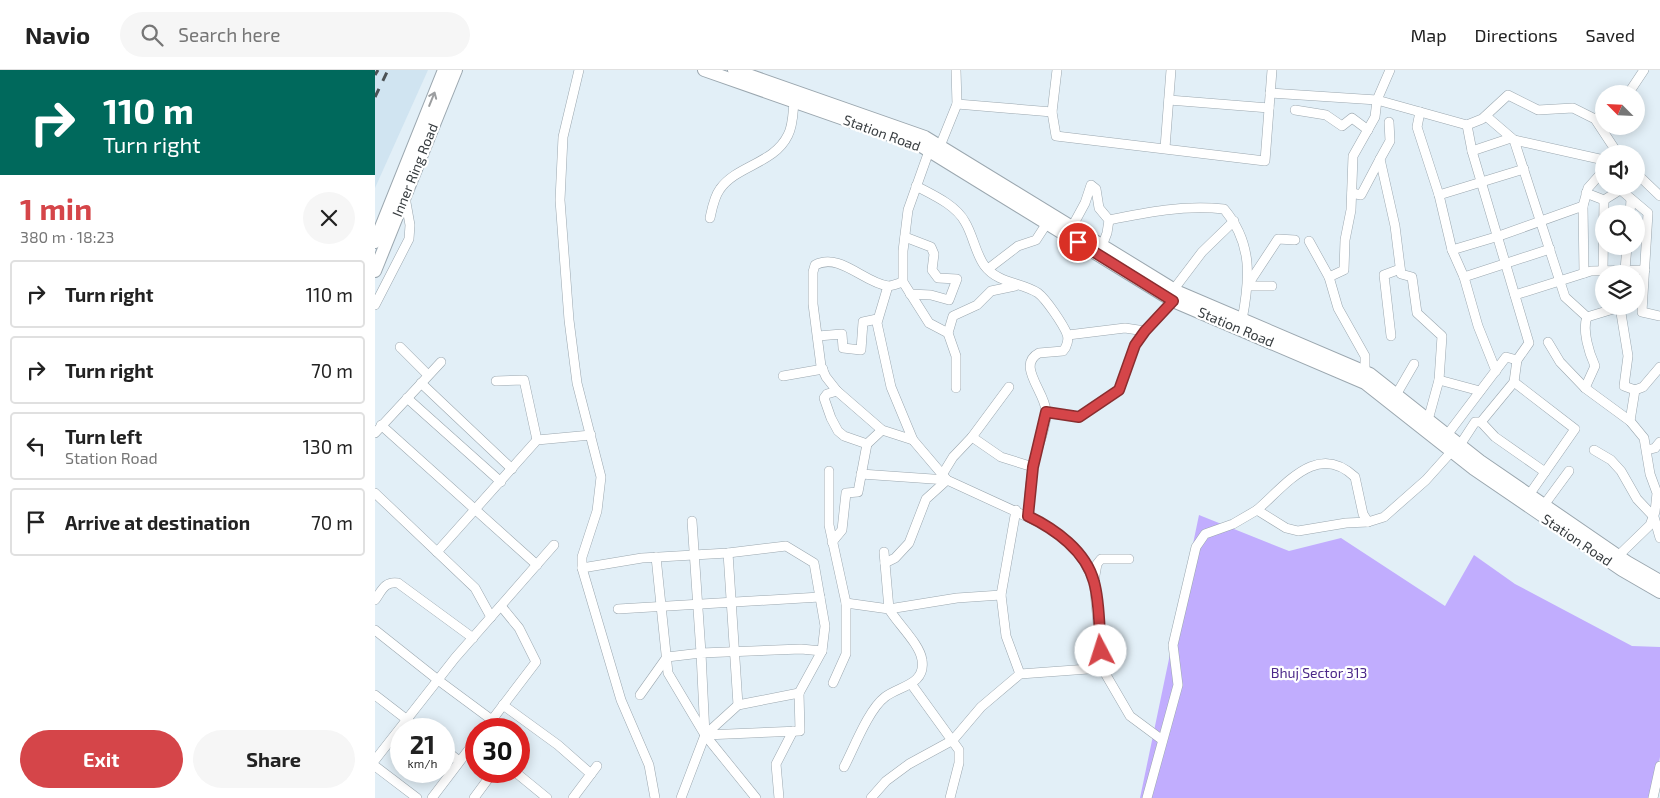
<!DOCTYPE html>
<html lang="en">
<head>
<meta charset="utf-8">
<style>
	:root { --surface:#fff; --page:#f6f6f6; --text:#222; --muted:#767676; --line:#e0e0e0; --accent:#d54549 }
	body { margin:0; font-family:"Exo 2",sans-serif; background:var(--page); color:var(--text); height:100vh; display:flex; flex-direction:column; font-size:19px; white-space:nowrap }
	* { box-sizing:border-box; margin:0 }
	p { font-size:16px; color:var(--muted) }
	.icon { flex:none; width:28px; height:28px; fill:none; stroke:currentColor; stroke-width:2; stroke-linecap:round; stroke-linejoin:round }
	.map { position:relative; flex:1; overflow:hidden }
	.panel { display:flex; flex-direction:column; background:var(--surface); width:375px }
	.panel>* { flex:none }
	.top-card { background:#00695c; color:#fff; overflow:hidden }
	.needle { width:32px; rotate:294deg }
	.tools { position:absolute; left:1220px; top:15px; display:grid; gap:10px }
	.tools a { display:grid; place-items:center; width:50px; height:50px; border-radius:50%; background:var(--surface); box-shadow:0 2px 12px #0003; font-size:25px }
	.speed { position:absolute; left:15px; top:648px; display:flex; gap:10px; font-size:25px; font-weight:700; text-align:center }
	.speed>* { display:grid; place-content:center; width:65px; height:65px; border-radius:50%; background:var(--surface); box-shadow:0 2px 12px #0003; line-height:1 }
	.speed small { font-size:12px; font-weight:400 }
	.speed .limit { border:8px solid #d22; background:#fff; color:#111 }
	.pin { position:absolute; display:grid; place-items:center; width:42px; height:42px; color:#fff; margin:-21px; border:2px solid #fff; border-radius:50%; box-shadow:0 1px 5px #0007 }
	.me { position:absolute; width:55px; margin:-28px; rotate:355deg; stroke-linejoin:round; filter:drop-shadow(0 0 4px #0008) }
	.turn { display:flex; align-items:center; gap:18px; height:105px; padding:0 20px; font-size:22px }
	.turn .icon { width:65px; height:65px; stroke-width:2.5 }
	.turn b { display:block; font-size:35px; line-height:42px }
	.round { display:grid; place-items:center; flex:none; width:52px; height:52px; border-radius:26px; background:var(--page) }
	.head { display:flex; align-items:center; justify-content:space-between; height:85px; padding:0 20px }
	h1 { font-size:30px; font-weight:700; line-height:38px; color:var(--accent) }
	.primary-button { display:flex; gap:10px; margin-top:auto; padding:10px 20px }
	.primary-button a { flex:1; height:58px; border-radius:30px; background:var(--accent); color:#fff; font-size:20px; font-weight:700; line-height:58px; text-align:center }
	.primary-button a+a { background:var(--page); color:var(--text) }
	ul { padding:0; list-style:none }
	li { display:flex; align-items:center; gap:15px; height:68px; margin:0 10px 8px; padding:0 10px; border:2px solid var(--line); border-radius:5px }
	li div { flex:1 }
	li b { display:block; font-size:19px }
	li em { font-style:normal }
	header { display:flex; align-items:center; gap:30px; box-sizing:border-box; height:70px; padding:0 25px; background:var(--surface); border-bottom:1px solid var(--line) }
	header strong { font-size:24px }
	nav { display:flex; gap:28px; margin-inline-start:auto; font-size:18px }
	.search { width:350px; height:45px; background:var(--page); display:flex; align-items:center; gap:12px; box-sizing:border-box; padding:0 18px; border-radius:28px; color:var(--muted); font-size:19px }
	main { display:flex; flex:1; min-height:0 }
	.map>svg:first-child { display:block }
</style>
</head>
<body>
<header>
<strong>Navio</strong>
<div class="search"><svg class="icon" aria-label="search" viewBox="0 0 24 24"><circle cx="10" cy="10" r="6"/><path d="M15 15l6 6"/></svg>Search here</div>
<nav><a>Map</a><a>Directions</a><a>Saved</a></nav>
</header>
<main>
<section class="panel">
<div class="top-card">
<div class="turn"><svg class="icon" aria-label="right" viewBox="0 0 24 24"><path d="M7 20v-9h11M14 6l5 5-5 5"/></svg><div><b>110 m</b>Turn right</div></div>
</div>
<div class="head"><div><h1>1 min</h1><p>380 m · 18:23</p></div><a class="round"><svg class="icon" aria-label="close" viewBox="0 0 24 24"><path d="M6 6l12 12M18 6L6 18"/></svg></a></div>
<ul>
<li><svg class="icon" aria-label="right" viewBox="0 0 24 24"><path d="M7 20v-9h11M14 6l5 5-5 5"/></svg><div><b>Turn right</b></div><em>110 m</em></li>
<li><svg class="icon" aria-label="right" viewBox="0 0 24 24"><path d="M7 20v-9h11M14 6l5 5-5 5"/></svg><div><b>Turn right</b></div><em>70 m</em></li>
<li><svg class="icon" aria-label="left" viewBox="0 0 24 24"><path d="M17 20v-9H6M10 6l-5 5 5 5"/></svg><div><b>Turn left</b><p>Station Road</p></div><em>130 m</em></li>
<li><svg class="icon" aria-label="arrive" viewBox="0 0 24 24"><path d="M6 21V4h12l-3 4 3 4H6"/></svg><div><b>Arrive at destination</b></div><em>70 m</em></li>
</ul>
<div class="primary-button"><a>Exit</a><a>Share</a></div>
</section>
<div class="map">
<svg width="1285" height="728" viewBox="0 0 1285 728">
	<rect width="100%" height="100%" fill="#e2eff7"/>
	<polygon fill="#d0e4f1" points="0,0 53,0 0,118"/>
	<polygon fill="#c1adfe" points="824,445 914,481 966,468 1070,536 1099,485 1140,514 1257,576 1285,577 1285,687 1277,728 765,728"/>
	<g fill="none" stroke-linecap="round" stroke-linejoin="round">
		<defs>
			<g id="street">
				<polyline points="204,0 188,67 185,130 194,250 202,313 226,407 222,441 207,487 207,498 246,630 274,695 280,728"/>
				<polyline points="682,0 677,42 681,66 890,91 897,0"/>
				<polyline points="895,23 1002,30 1092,55 1107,49 1133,25 1163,40 1198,38 1220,49 1243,84"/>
				<polyline points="1253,24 1269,0"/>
				<polyline points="794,30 894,38"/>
				<polyline points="582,34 677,42"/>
				<polyline points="920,40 951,45 967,56 977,48 993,60"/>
				<polyline points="1045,42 1042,57 1064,125 1077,180 1089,207 1103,256 1121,301"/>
				<polyline points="1111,46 1139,70 1229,90"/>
				<polyline points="1220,49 1229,43"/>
				<polyline points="1014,52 1015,71 1005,89 1020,156 1026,204 1037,207 1042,243 1067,266 1064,310 1053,350"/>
				<polyline points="1139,70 1190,227 1212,247"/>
				<polyline points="565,76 582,34 581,0"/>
				<polyline points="790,78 796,0"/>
				<polyline points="554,81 533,140 528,181 528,212 554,253 573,263"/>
				<polyline points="1097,81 1136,68"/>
				<polyline points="1261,103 1285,126"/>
				<path d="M541,116C558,125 581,135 590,152C598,165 600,182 609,195C623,214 646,212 663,223C671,229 688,254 692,264C694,269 692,277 688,281L664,283C641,295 670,322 671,341C672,358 661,379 658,396C655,413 654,430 653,446"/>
				<polyline points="1241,116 1273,143 1267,242 1285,246"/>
				<polyline points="977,123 986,125 1005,89"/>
				<polyline points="1211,123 1229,130 1245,120"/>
				<polyline points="1064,125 1149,99"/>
				<polyline points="1255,144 1256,129"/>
				<path d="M335,148C337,139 339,127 345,119C362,95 399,94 413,65C418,56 418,42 419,32"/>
				<path d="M734,150C773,142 808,135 849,139C878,173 875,209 867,250"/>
				<polyline points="697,157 710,133 716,115 721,119 724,138 734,150 732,163 727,176"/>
				<polyline points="530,167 556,177 559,184 557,200 563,208 582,209 574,230 556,225 535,224"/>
				<polyline points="934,171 954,207 963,238 990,286 990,302"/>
				<polyline points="1077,180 1124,166 1208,136"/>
				<polyline points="613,199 643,176 661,170 672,153"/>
				<polyline points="1250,200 1252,176"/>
				<polyline points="1228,201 1229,130"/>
				<polyline points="1209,203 1208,136 1213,118 1229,100"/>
				<polyline points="954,207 969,200 970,170 976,140 978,86 1000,47 1002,30 1015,0"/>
				<polyline points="1089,207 1175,179"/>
				<path d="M528,212C524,213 517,216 513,216C489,213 465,182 440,195L438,202V234L446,296L451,307L462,321L507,360L538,370"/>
				<polyline points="874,213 903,169 920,170"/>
				<polyline points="513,216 502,253 516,317 538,370 572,410 670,455 697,475 708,490 719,511 727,598 755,646 786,669"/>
				<polyline points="874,216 897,216"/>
				<polyline points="799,219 827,182 859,151"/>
				<polyline points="1140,225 1216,201 1270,200"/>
				<polyline points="0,235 34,169 35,155 30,127"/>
				<polyline points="1212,247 1245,237 1253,286 1249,316 1260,320"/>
				<polyline points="693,265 750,258 770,261"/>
				<polyline points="443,266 467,264 468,278 486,280 488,252 502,249"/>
				<polyline points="1016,266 1009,205 1025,199"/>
				<polyline points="1173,272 1185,292 1210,318 1255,351 1269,368 1275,404 1282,423 1280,442 1275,455 1243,486"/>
				<polyline points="25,277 53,305"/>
				<polyline points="408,306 448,299"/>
				<polyline points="1064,310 1105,321"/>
				<polyline points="121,311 149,310 162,370"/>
				<polyline points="1139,312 1200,359 1154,425"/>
				<polyline points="46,313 137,399"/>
				<polyline points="581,318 581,286 573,263 578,246 602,235 616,221 640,216"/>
				<path d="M1210,318L1220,296C1214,283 1207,260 1212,247"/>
				<polyline points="462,321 452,324 449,328 456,348 463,361 469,366 492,374"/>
				<polyline points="1021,325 1039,294"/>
				<polyline points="32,328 126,412"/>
				<polyline points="671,342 704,347 744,320 760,275 770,261 798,231"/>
				<polyline points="1255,351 1260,320 1268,317 1285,297"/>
				<polyline points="1106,352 1120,367 1170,402"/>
				<polyline points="6,355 162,495"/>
				<polyline points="0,363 66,292"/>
				<polyline points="1072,365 1131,287 1142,290 1154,273 1097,81 1092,55"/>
				<polyline points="597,367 626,387 658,397"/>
				<polyline points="1085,375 1100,352 1106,352 1139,312 1142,290"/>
				<polyline points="1219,380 1236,390 1246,401 1262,429 1279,447 1285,468"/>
				<polyline points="1272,380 1280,378 1285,372"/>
				<polyline points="454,401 454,455 471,533 471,584 458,613"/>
				<polyline points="486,404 572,410"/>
				<polyline points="567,405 578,387 597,367 634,317"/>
				<polyline points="0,423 100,518 116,547"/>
				<polyline points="1169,435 1194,401"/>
				<polyline points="641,440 626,525 631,566 645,604"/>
				<path d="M882,440C911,415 942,371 980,407L988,444L993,452"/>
				<polyline points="457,472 467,460 471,423 483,422 492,374 507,360"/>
				<polyline points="62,482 162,370 216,365"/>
				<polyline points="509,482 514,539 582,528 626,525"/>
				<polyline points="353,483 363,635"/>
				<polyline points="281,487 293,603 330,665 381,728"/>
				<polyline points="510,493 520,488 534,473 551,429 572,410"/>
				<polyline points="207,498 267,488 353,483 411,476 439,493 450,556 447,581 424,623 363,635 330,665"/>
				<polyline points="719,511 722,494 726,489 754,489"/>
				<path d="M0,530C7,520 10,511 23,513L98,568"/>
				<polyline points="243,539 445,527"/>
				<polyline points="0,560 63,610 117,650"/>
				<polyline points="537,615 584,680 584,693 575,728"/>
				<polyline points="0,625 44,659"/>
				<polyline points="265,625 292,587 326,583 317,451"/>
				<polyline points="128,635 183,675 216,704"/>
				<polyline points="110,659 161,592 144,558 126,536"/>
				<polyline points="330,665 425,661 424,623"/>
				<polyline points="69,679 84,691"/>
				<polyline points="0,690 80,588 179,475"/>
				<polyline points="0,696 42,728"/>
				<path d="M469,697C479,678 493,640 510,627C524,616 551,615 547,590C545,574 522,553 514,539L471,533"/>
				<polyline points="139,701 172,728"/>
				<polyline points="57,728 101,670"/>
				<polyline points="99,728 119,701"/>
				<polyline points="198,728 222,696"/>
				<polyline points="306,728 330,665 326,583 426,579 447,581"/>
				<polyline points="404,728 401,694 418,661"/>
				<polyline points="496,728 511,711 534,694 578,670 606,637 645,604 727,598"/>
				<polyline points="772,728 803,615 798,575 821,477 830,464 858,454 882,440 911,458 923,461 971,453 993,452 1009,447 1051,410 1077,381"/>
				<polyline points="1278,728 1285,696"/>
			</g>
			<g id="secondary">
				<polyline points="329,0 546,76 798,231 990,313 1099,399 1247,500 1285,522"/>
				<polyline points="359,0 550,67 803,222 995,304 1105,391 1252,492 1285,511"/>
				<polyline points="0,172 69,0"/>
				<polyline points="0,201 81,0"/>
			</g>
		</defs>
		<use href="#street" stroke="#9ba7af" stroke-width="10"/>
		<use href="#secondary" stroke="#9ba7af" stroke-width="14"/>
		<use href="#street" stroke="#fff" stroke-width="9"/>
		<use href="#secondary" stroke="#fff" stroke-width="12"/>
		<g stroke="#4c5256" stroke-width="3" stroke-dasharray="9 9" stroke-linecap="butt">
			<polyline points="0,5 3,0"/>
			<polyline points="0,27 13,0"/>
		</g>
	</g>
	<defs><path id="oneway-shaft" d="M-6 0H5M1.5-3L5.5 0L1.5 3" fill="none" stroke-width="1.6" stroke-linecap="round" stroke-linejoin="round" transform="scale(1.25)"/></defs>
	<use stroke="#9c9ea0" href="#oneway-shaft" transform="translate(57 29) rotate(-68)"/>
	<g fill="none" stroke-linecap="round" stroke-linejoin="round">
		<defs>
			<path id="route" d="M703,172L798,231L770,261L760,275L744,320L704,347L671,342L658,397L653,446C680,459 711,481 719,512C725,533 724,559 726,581"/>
		</defs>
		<use href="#route" stroke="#8a2d2f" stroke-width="12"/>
		<use href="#route" stroke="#d54549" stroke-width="9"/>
	</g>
	<g text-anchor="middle" stroke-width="4.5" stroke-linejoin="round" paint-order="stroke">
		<g font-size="14" fill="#383d40" stroke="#fff">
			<text transform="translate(507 63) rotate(20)" y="5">Station Road</text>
			<text transform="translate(40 100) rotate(-68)" y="5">Inner Ring Road</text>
			<text transform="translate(861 257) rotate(23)" y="5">Station Road</text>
			<text transform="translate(1202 470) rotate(34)" y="5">Station Road</text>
		</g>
		<g font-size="14" fill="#4c2889" stroke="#fff">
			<text x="944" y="608">Bhuj Sector 313</text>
		</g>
	</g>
</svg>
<div class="tools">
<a><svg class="needle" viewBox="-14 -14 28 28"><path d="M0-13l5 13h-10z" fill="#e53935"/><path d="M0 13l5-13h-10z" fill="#767676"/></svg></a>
<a><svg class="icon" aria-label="sound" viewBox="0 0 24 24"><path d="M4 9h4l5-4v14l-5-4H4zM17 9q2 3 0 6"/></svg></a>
<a><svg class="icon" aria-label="search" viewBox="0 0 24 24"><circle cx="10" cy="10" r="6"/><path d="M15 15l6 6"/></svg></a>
<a><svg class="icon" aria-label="layers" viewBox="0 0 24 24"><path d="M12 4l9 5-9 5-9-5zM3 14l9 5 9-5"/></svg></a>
</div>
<div class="speed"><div>21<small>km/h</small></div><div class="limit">30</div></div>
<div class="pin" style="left:703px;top:172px;background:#d93025"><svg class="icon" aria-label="arrive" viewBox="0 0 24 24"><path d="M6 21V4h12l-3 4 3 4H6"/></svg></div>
<svg class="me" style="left:726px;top:581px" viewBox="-20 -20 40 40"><circle r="19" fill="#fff"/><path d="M0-13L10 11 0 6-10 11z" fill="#d54549"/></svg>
</div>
</main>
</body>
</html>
